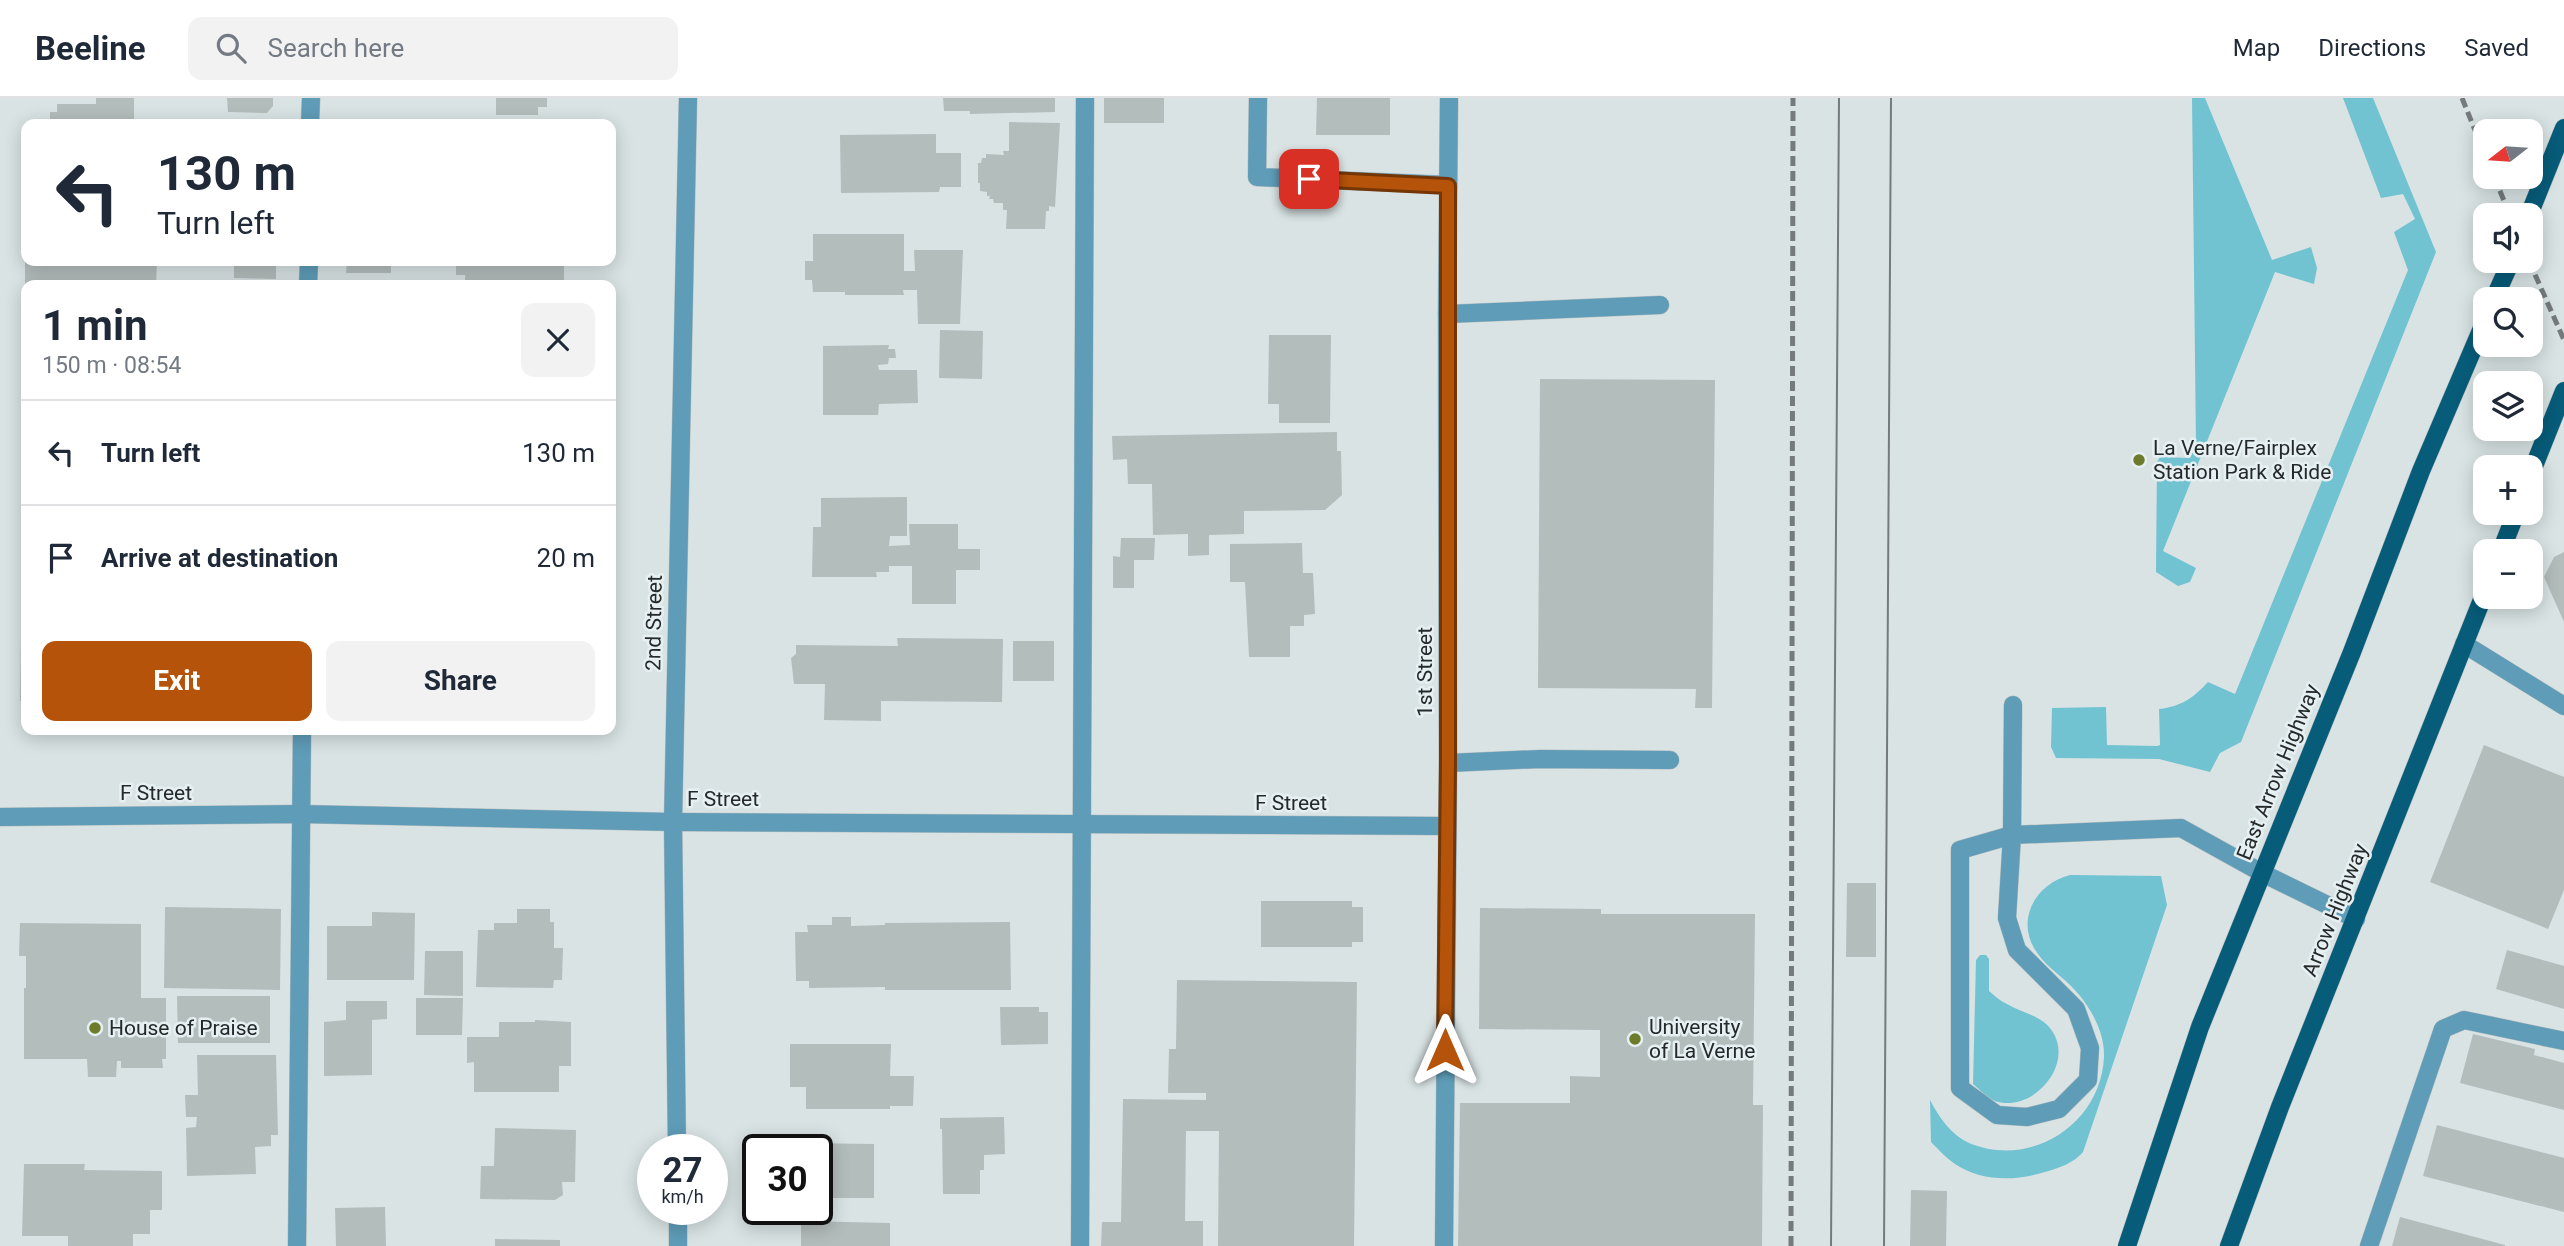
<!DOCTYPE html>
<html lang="en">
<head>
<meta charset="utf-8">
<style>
	:root { --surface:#fff; --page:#f2f2f3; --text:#1f2937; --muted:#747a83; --line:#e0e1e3; --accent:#b45309 }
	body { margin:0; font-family:Roboto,sans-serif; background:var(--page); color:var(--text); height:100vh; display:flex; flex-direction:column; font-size:26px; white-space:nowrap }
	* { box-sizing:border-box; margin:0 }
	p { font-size:23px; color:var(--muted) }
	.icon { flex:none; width:38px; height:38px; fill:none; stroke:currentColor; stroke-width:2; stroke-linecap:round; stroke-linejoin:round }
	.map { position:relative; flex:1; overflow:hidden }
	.drawer { position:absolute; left:21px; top:182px; width:595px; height:455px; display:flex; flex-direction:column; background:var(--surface); border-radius:14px; box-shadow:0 4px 18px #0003 }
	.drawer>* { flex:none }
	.top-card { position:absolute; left:21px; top:21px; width:595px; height:147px; border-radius:14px; box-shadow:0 4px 18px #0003; background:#fff; color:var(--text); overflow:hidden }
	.needle { width:46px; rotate:253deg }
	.buttons { position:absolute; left:2473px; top:21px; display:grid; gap:14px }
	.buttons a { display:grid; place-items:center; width:70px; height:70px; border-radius:14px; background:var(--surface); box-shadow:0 4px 18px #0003; font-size:35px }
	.speed { position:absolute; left:637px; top:1036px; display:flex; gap:14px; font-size:35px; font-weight:700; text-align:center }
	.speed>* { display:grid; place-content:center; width:91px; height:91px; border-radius:50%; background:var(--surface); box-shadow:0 4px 18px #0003; line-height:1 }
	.speed small { font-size:18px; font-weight:400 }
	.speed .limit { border:4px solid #111; border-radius:10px; background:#fff; color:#111 }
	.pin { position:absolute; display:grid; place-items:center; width:60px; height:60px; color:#fff; margin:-30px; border-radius:14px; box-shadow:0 4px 10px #0006 }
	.me { position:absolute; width:77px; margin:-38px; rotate:0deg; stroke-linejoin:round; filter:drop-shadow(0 0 5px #0008) }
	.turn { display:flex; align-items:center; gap:24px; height:147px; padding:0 21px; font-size:32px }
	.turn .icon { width:91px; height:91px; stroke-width:2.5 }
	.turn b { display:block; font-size:49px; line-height:60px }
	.round { display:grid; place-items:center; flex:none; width:74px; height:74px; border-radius:14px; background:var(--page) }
	.overview { display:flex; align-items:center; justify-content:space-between; height:119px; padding:0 21px }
	h1 { font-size:42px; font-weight:700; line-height:52px }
	.action { display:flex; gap:14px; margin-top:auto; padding:14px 21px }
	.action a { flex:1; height:80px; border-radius:14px; background:var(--accent); color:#fff; font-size:28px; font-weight:700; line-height:80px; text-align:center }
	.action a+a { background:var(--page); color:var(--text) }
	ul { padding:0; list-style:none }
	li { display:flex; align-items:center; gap:21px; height:105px; padding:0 21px; border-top:2px solid var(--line) }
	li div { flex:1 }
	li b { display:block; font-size:26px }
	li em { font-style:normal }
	header { display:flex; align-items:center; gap:42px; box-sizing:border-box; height:98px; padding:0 35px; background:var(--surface); border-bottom:2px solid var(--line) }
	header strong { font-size:33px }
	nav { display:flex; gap:38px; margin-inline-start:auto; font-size:24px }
	.search { width:490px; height:63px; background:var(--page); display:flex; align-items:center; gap:18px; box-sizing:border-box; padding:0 24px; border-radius:14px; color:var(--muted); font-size:26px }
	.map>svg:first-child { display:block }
</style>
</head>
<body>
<header>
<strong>Beeline</strong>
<div class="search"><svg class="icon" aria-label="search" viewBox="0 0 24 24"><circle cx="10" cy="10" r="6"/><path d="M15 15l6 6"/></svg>Search here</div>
<nav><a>Map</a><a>Directions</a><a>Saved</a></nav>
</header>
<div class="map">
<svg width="2564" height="1148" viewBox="0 0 2564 1148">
	<rect width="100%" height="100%" fill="#d9e3e4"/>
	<g fill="#71c3d2">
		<polygon points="2192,0 2205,0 2272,162 2311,149 2317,170 2314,186 2275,174 2163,453 2196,470 2190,484 2178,488 2156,474 2157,364 2160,359 2190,360 2196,348"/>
		<path d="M2343,0H2373L2436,154L2241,644L2220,655L2210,674L2159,661L2056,660L2051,649L2052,610L2106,609L2107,647L2157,648L2160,647L2159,611C2182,608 2192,601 2208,584L2235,596L2408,172L2394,134L2415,121L2403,96L2381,100Z"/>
		<path d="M2070,777L2161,778L2167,807L2083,1054C2074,1065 2059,1070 2045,1074C2015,1083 1982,1084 1955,1066C1946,1060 1938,1051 1931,1044L1930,1002C1939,1019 1951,1037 1969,1045C2031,1071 2101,1026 2104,959C2105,933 2089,906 2071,888C2059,876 2043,866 2034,850C2016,818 2038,785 2070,777Z"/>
		<path d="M1980,857H1986L1989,861V893C1995,898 2000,903 2007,906C2024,916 2046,918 2055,938C2071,972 2030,1015 1995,1003C1987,1000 1979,991 1973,986L1976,862Z"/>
	</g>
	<g fill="#b3bdbc">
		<polygon points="96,0 134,0 134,26 50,26 50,14 57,14 57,6 96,6"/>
		<polygon points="227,0 273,0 273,8 267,15 228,14"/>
		<polygon points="496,0 547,0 547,9 538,9 538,17 496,17"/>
		<polygon points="943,0 1055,0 1055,14 970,16 970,13 944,13"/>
		<rect x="1104" y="0" width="60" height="25"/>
		<polygon points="1317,0 1390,0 1390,37 1316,37"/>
		<polygon points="375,21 423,22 423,26 375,26"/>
		<polygon points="1009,24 1060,25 1055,109 1049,108 1049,113 1046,113 1045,131 1006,131 1007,112 1003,112 1003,105 994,105 993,101 989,101 990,98 987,98 987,94 980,93 980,85 978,85 978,65 981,65 982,60 986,60 986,56 1004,57 1003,53 1009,53"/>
		<polygon points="936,36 936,55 961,55 961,89 940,89 939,94 841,95 840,37"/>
		<polygon points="813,136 904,136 904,173 915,173 914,152 963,152 960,226 918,226 917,192 903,192 904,197 845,197 845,194 813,194 812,182 805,182 805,163 813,163"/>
		<polygon points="25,163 157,163 156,187 25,187"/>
		<polygon points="234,163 276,163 276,181 234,180"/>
		<polygon points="347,163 391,163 391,175 346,175"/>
		<polygon points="456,163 564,163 564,187 465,187 465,177 456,177"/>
		<polygon points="940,232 983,233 982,281 939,280"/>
		<polygon points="1269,237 1331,237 1330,325 1279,325 1279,306 1268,306"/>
		<polygon points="889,247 888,251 895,251 896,260 889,260 888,266 878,267 879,272 917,272 918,305 879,306 878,317 823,317 823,248"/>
		<polygon points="1540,281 1715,282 1712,610 1695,610 1696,591 1538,590"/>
		<rect x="21" y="322" width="5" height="82"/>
		<polygon points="1337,334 1337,353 1341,353 1342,397 1325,412 1244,413 1244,436 1209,437 1209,457 1188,458 1188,436 1153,437 1152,386 1128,386 1127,361 1113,362 1112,338"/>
		<polygon points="907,399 907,438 890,438 889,448 910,447 909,426 958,426 958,451 980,451 980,472 956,472 956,506 912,506 912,468 889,468 889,474 876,474 877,479 812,479 813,429 821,429 821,400"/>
		<polygon points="1121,440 1155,440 1154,462 1134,462 1134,490 1113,490 1113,458 1120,459"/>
		<polygon points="1302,445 1303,475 1313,475 1315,516 1304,517 1304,528 1290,528 1290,559 1249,559 1245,484 1230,484 1230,446"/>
		<polygon points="2564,454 2564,524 2544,479 2554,459"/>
		<polygon points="21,537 26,537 26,603 20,603"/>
		<polygon points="897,540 1003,541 1002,604 881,603 881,623 824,622 825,586 794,586 791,560 796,556 796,547 898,548"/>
		<rect x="1013" y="543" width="41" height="40"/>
		<polygon points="2484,647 2564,679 2564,792 2548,831 2430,784"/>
		<polygon points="1847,785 1876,785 1876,859 1846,859"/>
		<polygon points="1261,803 1352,803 1352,809 1363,809 1363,844 1352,844 1352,849 1261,849"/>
		<polygon points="165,809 281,811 280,892 164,890"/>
		<polygon points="1480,810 1601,811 1601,816 1755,816 1753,1007 1763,1007 1762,1148 1458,1148 1460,1005 1570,1005 1570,978 1600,979 1600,932 1479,931"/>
		<polygon points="517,811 550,811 550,824 554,824 554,850 563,850 562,882 554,882 553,890 476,889 478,832 494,832 494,825 517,825"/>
		<polygon points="372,814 415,815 414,882 327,882 327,828 372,828"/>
		<polygon points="832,819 851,819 851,828 885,827 885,825 1010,824 1011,892 885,892 885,889 809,890 809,883 796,883 795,834 808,834 807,827 832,827"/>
		<polygon points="20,825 141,826 141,900 166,900 166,961 162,961 163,970 121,970 121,963 117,963 116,979 88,979 87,961 24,961 24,890 26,890 26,858 19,858"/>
		<polygon points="2507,852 2564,868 2564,911 2496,891"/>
		<polygon points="425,853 463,853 463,898 424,897"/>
		<polygon points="1177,882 1357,884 1354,1148 1218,1148 1219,1033 1186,1033 1185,1123 1203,1123 1203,1148 1101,1148 1102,1124 1121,1124 1123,1001 1206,1002 1206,995 1168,995 1169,951 1176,951"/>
		<polygon points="177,898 270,898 270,945 178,945"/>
		<polygon points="416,900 463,900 462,937 416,937"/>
		<polygon points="346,903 387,903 387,921 372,922 372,977 324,978 324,924 346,922"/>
		<polygon points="1000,909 1039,909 1039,914 1048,914 1048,946 1001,947"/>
		<polygon points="535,922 571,924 571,968 559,968 559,994 474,994 474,964 467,965 467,939 499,939 499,924 535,924"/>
		<polygon points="2473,936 2535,951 2534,957 2564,965 2564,1012 2460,985"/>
		<polygon points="790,946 891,946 890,978 914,978 913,1008 890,1008 890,1011 806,1011 806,989 790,989"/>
		<polygon points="197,957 276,957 278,1037 271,1037 271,1048 255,1049 256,1076 187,1078 186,1030 196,1029 197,1019 186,1019 185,997 198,997"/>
		<polygon points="1004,1019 1005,1056 984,1057 984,1072 980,1072 980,1096 943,1096 942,1031 940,1031 940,1020"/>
		<polygon points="2437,1027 2564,1060 2564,1114 2423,1078"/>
		<polygon points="495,1030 576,1032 575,1084 562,1084 563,1097 555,1102 480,1101 481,1068 494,1068"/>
		<polygon points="802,1045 874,1046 874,1100 817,1100 817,1052 802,1052"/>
		<polygon points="24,1066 85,1066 84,1072 162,1073 162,1112 150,1112 150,1136 133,1136 133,1148 68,1148 68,1138 22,1138"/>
		<polygon points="1911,1092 1947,1093 1946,1148 1910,1148"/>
		<polygon points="385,1109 386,1148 336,1148 335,1110"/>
		<polygon points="2400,1119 2505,1147 2505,1148 2392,1148"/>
		<polygon points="801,1123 890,1125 890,1148 801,1148"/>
		<polygon points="495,1141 560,1142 560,1148 495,1148"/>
	</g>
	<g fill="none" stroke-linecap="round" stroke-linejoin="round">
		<defs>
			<g id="lane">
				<polyline points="1258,0 1257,79 1448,87"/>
				<polyline points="310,26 311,0"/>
				<polyline points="308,187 309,163"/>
				<polyline points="1447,216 1660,207"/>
				<polyline points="2464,546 2564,608"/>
				<polyline points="2013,607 2012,737 2007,820 2017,852 2076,911 2090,950 2088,982 2059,1011 2027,1019 1997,1017 1960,990 1960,752 2012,737 2181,730 2262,775 2356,821"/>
				<polyline points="1448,665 1540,661 1670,662"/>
				<polyline points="297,1148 302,632"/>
				<polyline points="1080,1148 1085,0"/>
				<polyline points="2369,1148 2443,931 2464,922 2564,943"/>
			</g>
			<g id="street">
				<polyline points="0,719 300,716 673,724 1447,728"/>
				<polyline points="677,1052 673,724 688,0"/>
				<polyline points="678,1111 678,1148"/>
				<polyline points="1444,1148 1448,665 1447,216 1449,0"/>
			</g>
			<g id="primary">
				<polyline points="2529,117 2564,30"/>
				<polyline points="2494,201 2511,163"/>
				<polyline points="2530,378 2564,293"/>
				<polyline points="2501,453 2516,415"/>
				<polyline points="2127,1148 2200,929 2352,554 2421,373 2485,223"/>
				<polyline points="2229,1148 2280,1009 2485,494"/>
			</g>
		</defs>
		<use href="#lane" stroke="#b5bebf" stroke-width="19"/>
		<use href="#street" stroke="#b5bebf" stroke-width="19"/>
		<use href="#primary" stroke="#b5bebf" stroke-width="19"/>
		<use href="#lane" stroke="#5f9cb8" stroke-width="18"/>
		<use href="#street" stroke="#5f9cb8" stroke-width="18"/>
		<use href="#primary" stroke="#075c79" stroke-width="18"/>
		<g stroke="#757b7c" stroke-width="2">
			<polyline points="1831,1148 1839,0"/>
			<polyline points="1884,1148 1891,0"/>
		</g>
		<g stroke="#757b7c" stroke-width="5" stroke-dasharray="10 5" stroke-linecap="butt">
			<polyline points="2462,0 2485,57"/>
			<polyline points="2494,79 2510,117"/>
			<polyline points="2529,163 2564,242"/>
			<polyline points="1791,1148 1793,0"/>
		</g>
	</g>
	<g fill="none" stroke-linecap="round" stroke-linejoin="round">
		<defs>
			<polyline id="route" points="1309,81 1448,88 1448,665 1445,952"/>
		</defs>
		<use href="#route" stroke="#753606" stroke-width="18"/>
		<use href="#route" stroke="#b45309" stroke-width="12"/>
	</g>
	<g fill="#6c7c2b" stroke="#e6f0f2" stroke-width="2.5">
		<circle cx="2139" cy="362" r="7"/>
		<circle cx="95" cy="930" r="7"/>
		<circle cx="1635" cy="941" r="7"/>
	</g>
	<g text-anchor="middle" stroke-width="5" stroke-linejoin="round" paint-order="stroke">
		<g font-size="21" fill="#252929" stroke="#e6f0f2" text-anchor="start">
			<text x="2153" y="357">La Verne/Fairplex<tspan x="2153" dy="24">Station Park &amp; Ride</tspan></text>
			<text x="1649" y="936">University<tspan x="1649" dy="24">of La Verne</tspan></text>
			<text x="109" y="937">House of Praise</text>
		</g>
		<g font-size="21" fill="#252929" stroke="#e6f0f2">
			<text transform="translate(654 525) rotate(-89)" y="7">2nd Street</text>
			<text transform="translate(1425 574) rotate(-90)" y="7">1st Street</text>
			<text transform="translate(2278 674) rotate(-68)" y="7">East Arrow Highway</text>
			<text x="156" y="702">F Street</text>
			<text x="723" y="708">F Street</text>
			<text x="1291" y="712">F Street</text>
			<text transform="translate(2335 812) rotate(-68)" y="7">Arrow Highway</text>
		</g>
	</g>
</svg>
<div class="buttons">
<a><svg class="needle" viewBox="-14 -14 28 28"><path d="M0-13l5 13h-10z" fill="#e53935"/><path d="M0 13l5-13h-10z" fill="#747a83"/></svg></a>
<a><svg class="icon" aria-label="sound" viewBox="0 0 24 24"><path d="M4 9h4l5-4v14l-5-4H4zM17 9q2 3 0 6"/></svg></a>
<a><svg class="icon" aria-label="search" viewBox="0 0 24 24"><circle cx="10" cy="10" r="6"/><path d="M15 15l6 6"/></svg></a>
<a><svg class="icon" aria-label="layers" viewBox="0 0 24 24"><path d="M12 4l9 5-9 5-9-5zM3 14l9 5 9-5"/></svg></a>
<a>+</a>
<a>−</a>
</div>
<div class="speed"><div>27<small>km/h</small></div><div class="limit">30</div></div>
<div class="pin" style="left:1309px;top:81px;background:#d93025"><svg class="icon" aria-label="arrive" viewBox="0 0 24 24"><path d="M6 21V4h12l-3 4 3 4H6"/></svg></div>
<svg class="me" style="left:1445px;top:952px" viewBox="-20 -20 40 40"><path d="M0-17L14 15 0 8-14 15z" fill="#b45309" stroke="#fff" stroke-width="4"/></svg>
<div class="top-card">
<div class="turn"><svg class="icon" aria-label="left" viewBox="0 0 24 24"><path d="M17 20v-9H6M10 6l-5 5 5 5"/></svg><div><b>130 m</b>Turn left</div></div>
</div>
<section class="drawer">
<div class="overview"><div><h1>1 min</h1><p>150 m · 08:54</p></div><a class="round"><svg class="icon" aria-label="close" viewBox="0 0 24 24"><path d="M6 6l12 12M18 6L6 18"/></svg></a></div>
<ul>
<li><svg class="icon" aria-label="left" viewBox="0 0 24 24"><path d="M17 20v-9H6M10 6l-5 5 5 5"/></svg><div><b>Turn left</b></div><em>130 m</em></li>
<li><svg class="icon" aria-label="arrive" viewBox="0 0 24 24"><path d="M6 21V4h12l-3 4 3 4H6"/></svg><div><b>Arrive at destination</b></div><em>20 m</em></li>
</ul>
<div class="action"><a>Exit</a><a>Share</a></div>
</section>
</div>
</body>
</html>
